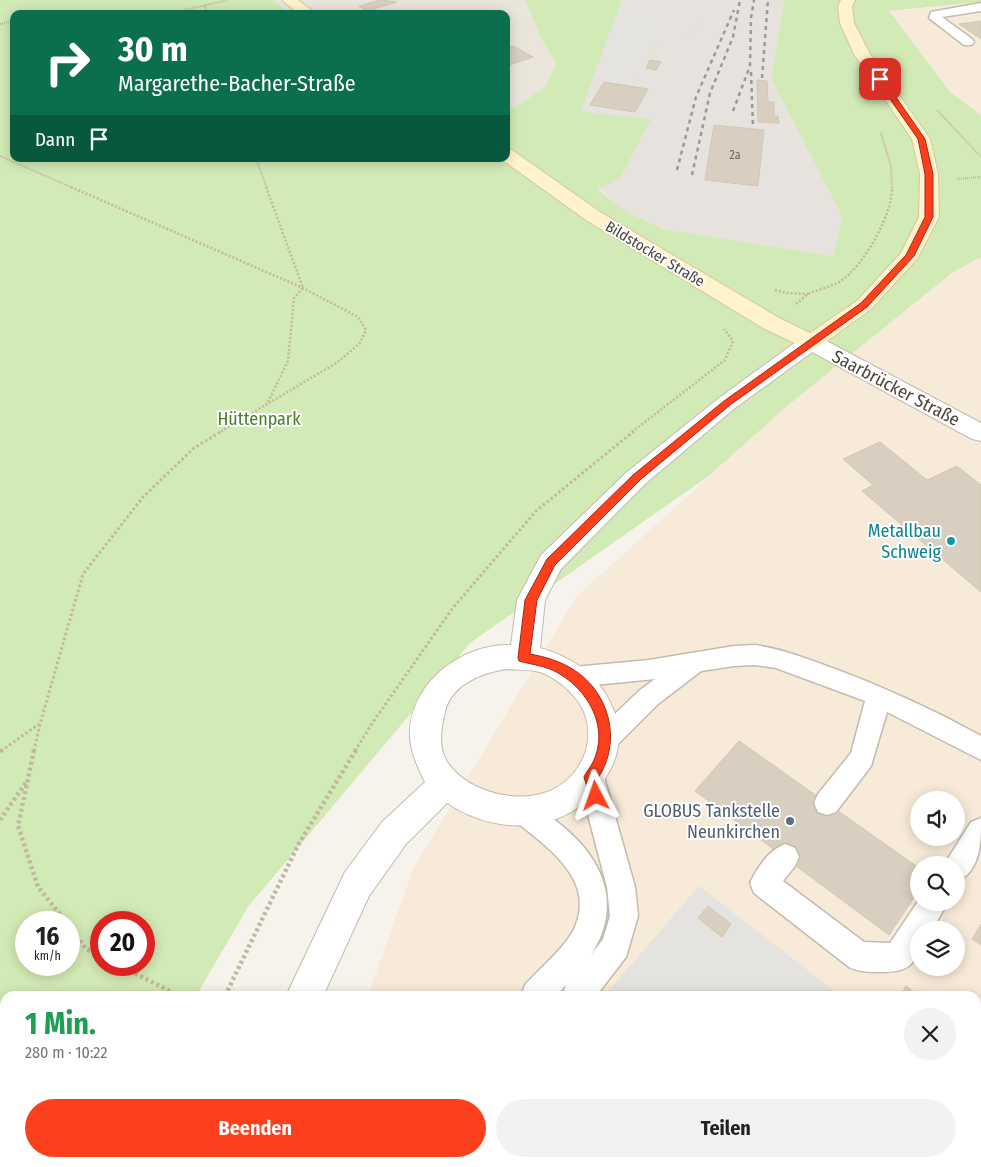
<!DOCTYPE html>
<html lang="de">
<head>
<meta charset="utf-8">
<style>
	:root { --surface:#fff; --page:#f2f2f2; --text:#222; --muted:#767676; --accent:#fc3f1d }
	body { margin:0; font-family:"Fira Sans Condensed",sans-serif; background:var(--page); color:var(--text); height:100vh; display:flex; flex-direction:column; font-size:19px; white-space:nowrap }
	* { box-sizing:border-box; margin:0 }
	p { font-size:16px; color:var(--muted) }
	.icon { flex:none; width:28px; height:28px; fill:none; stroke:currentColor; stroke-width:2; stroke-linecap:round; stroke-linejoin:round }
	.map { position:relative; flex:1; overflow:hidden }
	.drawer { position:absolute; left:0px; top:991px; width:981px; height:176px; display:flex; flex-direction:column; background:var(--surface); border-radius:15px 15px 0 0; box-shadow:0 2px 12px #0003 }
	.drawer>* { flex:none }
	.hud { position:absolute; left:10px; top:10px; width:500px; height:152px; border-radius:10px; box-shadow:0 2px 12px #0003; background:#0b6e4f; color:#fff; overflow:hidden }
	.controls { position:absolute; left:910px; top:791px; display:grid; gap:10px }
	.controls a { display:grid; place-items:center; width:55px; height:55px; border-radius:50%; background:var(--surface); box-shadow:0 2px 12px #0003; font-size:25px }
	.speed { position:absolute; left:15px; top:911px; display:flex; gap:10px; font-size:25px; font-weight:700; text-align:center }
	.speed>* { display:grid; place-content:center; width:65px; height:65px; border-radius:50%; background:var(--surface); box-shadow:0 2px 12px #0003; line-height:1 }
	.speed small { font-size:12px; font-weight:400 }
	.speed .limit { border:8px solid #d22; background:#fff; color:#111 }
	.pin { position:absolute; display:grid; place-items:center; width:42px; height:42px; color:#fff; margin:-21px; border-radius:10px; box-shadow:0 2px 8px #0006 }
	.me { position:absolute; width:55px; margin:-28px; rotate:356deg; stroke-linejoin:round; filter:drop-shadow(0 0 4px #0008) }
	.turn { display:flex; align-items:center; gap:18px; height:105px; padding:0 25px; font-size:22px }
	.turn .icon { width:65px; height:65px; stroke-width:2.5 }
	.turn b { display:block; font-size:35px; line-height:42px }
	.then { display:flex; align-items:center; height:48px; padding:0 25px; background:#0003; gap:10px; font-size:19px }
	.round { display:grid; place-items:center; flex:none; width:52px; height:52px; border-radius:26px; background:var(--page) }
	.head { display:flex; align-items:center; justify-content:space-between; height:85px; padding:0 25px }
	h1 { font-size:30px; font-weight:700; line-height:38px; color:#1e9e55 }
	.primary-button { display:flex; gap:10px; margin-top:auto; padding:10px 25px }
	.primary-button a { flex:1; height:58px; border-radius:30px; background:var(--accent); color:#fff; font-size:20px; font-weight:700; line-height:58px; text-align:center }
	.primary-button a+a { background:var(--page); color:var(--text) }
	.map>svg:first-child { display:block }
</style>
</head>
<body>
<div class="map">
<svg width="981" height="1167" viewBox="0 0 981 1167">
	<rect width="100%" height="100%" fill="#f6f3ec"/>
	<polygon fill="#eae5da" points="273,0 525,0 539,34 556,62 545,87 506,113 506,14 291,14"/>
	<g fill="#f7ead8" fill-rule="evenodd">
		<polygon points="981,2 981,115 950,92 888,10 908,10"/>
		<path d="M981,257V1167H307L308,1162H976V996H368L413,869L577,596L786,407L953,272ZM919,800H956V838H919ZM919,865H956V902H919ZM919,930H956V968H919Z"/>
	</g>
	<polygon fill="#e6e2dd" points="622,0 784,0 771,78 842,217 833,256 664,229 628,213 598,188 581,112"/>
	<path fill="#d2eab5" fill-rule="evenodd" d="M0,0H273L291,14H14V159H506V113L545,87L556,63L539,34L525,0H622L581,112L651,119L620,178L598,189L628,213L664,229L833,256L842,217L771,78L784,0H981V2L889,11L950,92L981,115V257L953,272L786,407L710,475L470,643L248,907L196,996H5V1162L97,1163L94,1167H0ZM26,922H69V965H26ZM101,922H144V965H101Z"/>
	<g fill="#e5e3e0">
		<polygon points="618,11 702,23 680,39 664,37 662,46 652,45 633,87 592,80"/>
		<polygon points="699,886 841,996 604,996"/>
		<polygon points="976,1102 981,1105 981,1167 454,1167 458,1162 976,1162"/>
	</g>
	<g fill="#d8cfc1" stroke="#d3c7b4">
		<polygon points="380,0 397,2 367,11 359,6"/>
		<polygon points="981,21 981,39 959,24"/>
		<polygon points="513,46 533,57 506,66 506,48"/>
		<polygon points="650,60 661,62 656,70 646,68"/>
		<polygon points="757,80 767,81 768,102 774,102 774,116 778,116 779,123 758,122"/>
		<polygon points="604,82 648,89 635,112 590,105"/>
		<polygon points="714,125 764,130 758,186 705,180"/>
		<polygon points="880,442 927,480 957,466 981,485 981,592 862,491 873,485 843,459"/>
		<polygon points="739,741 919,868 919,890 889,935 695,791"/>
		<polygon points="708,906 731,924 722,937 698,918"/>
		<polygon points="981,924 981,945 972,939"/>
		<polygon points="906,986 919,996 900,996"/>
	</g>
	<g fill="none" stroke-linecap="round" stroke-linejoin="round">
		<defs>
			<g id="service">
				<polygon points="981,3 981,11 942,17 972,39 974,42 972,45 964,45 929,18 931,12"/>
				<path d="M755,645C783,649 808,659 835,669C886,688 934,710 981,736V760L887,712L871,766L836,812L827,815L818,812L814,803L818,794L851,753L865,701L776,668L755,665L734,666L701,671L658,704L614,748L605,751L596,748L592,740L596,732L640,690L655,679L574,687L565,684L562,677L565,670L574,667L649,660L734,646Z"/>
				<path d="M591,765L600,769L604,777L635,887L638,916L626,957L596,996H562L566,985L575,975L556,996H521L525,985C540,968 566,947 575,927C596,879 546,846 515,821L511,812L515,803L524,800C536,804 546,813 556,821C601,855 625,903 591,955L603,939L610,916L607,887L578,777L582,769Z"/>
				<path d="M981,818C981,843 981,871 956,882V865H944L971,822Z"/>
				<path d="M785,844L795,848L799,857L795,866L783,881L864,942L890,943L919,900V902H948L932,930H919C919,962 913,973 879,972C868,972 859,972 849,967L754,893L750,883C757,868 769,850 785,844Z"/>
				<polygon points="377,1162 412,1162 411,1167 375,1167"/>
				<polygon points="420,1162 454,1162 453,1167 418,1167"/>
			</g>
			<polygon id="minor" points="811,335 819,337 981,423 981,441 972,439 803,347 800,342 803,337"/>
			<g id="tertiary">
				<path d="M811,335L819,337L822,342L819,347L735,408L645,484L561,569L545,600L540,648C569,656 593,671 608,698C621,722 623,746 610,770C578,833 502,840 447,803L406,844L369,896L323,996H286L345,872L382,822L425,782C417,766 409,749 410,731C412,682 463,643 511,645L517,600L541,555L627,472L719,398L803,337ZM506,669C517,670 529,669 540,672C557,678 577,695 584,712C597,744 579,780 547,792C514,805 456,789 443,753C439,739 442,725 445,712C451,685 481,673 506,669Z"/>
				<polygon points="214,1162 255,1162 253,1167 213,1167"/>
			</g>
			<g id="secondary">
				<polygon points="282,0 298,0 316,14 299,14"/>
				<polygon points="841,0 855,0 852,6 854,23 870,54 930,139 938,174 939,217 917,259 871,309 819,347 811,349 803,347 763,328 586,220 501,159 506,159 506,149 512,150 600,212 779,318 810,333 857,301 901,253 919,217 920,174 912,139 854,54 840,23 838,6"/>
			</g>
		</defs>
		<use href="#service" stroke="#c2bbae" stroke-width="3"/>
		<use href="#minor" stroke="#c2bbae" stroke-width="2"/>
		<use href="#tertiary" stroke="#c2bbae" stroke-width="2"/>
		<use href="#secondary" stroke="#d6c79b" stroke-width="2"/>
		<g stroke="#c4b79f" stroke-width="2" stroke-dasharray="1 1" stroke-linecap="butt">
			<polyline points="205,5 207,14"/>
			<polyline points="167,14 228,0"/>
			<polyline points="0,24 14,21"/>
			<polyline points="937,110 981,157"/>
			<polyline points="881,133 891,166 892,188"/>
			<polyline points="0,156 73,188"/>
			<polyline points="256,159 267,188"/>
			<polyline points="957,179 981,177"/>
		</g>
		<g stroke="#c4b79f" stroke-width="2.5" stroke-dasharray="2 2" stroke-linecap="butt">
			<polyline points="71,187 303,288 358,317 366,330 360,343 338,362 220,432"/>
			<polyline points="266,187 303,288 294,298 288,361 267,404"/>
			<polyline points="775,290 787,293 808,294"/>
			<path d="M796,304C800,301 804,297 808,294C819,289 831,287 841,281C864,265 893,214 892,187"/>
			<polyline points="632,432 725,360 733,341 724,329"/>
		</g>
		<g stroke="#c4b79f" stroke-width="3" stroke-dasharray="2.5 2.5" stroke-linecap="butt">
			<polyline points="1,751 39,724"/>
			<polyline points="34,751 40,724 83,574 143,497 194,448 222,431"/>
			<polyline points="355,751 373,722 452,609 536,511 634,431"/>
		</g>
		<g stroke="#c4b79f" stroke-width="4.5" stroke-dasharray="3 3" stroke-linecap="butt">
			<polyline points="34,750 18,826 38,887 66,922"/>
			<polyline points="0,752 2,750"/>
			<polyline points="0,820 27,781"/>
			<polyline points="69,926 86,949 101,956"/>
			<polyline points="119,965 179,996"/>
			<polyline points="225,996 298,845 356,750"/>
			<polyline points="151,1167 153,1162"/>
		</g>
		<use href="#service" fill="#fff" fill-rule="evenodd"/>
		<use href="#minor" fill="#fff" fill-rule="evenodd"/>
		<use href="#tertiary" fill="#fff" fill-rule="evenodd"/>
		<use href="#secondary" fill="#fff3cd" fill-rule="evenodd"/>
		<g stroke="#9a9a9a" stroke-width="2.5" stroke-dasharray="4 4" stroke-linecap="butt">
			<polyline points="751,72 753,126"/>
			<polyline points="762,78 768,0"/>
			<polyline points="733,111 750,66 751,18 754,0"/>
			<polyline points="677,170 696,97 734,10"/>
			<polyline points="692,175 710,93 733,37 740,0"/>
		</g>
	</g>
	<path fill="#fc3f1d" stroke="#a42913" d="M880,77H882L925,139L933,174V217L914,256L867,307L730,405L640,480L555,565L537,600L530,654C546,657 560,661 574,670C610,693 622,742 598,778L602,796L600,800L596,802L591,800L584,777C586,772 590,768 592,764C612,726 585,684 550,669C540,665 529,664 519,661L518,658L525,600L547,559L633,475L724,401L861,303L906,255L925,217V174L918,139L876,79Z"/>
	<circle fill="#0f9aa8" stroke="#fff" stroke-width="2" cx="951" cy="541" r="5"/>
	<circle fill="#5c6f8a" stroke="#fff" stroke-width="2" cx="790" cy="821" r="5"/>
	<g text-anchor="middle" stroke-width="4" stroke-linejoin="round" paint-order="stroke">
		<g font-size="12" fill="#6e675b">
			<text x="735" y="159">2a</text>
		</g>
		<g font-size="15" fill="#4b4439" stroke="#fff">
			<text transform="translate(655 254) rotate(31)" y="5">Bildstocker Straße</text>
		</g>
		<g font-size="18" fill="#4b4439" stroke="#fff">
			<text transform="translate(896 388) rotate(28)" y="6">Saarbrücker Straße</text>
		</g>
		<g font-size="18" fill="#4a7f2a" stroke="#fff">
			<text x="259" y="425">Hüttenpark</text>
		</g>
		<g font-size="18" fill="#0d838f" stroke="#fff" text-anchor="end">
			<text x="941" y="537">Metallbau<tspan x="941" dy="21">Schweig</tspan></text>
		</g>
		<g font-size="18" fill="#4e5e75" stroke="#fff" text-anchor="end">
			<text x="780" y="817">GLOBUS Tankstelle<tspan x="780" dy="21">Neunkirchen</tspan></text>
		</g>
	</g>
</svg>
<div class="controls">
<a><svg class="icon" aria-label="sound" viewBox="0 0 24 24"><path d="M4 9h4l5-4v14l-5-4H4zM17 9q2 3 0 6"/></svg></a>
<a><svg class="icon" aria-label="search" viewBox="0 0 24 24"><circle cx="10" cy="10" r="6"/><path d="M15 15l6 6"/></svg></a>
<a><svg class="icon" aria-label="layers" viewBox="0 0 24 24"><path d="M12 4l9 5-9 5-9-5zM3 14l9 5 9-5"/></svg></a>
</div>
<div class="speed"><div>16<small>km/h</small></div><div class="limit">20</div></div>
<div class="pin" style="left:880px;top:79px;background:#d93025"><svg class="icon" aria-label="arrive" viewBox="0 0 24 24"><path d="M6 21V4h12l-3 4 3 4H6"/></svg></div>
<svg class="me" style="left:596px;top:796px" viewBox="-20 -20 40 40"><path d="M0-17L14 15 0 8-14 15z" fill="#fc3f1d" stroke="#fff" stroke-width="4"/></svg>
<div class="hud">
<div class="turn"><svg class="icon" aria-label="right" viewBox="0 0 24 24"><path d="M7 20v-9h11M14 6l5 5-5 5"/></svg><div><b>30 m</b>Margarethe-Bacher-Straße</div></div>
<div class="then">Dann<svg class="icon" aria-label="arrive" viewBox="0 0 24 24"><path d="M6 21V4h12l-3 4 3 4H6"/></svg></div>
</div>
<section class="drawer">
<div class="head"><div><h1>1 Min.</h1><p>280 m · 10:22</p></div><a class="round"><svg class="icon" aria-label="close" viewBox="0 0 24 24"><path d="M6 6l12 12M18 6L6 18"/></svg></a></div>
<div class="primary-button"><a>Beenden</a><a>Teilen</a></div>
</section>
</div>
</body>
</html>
